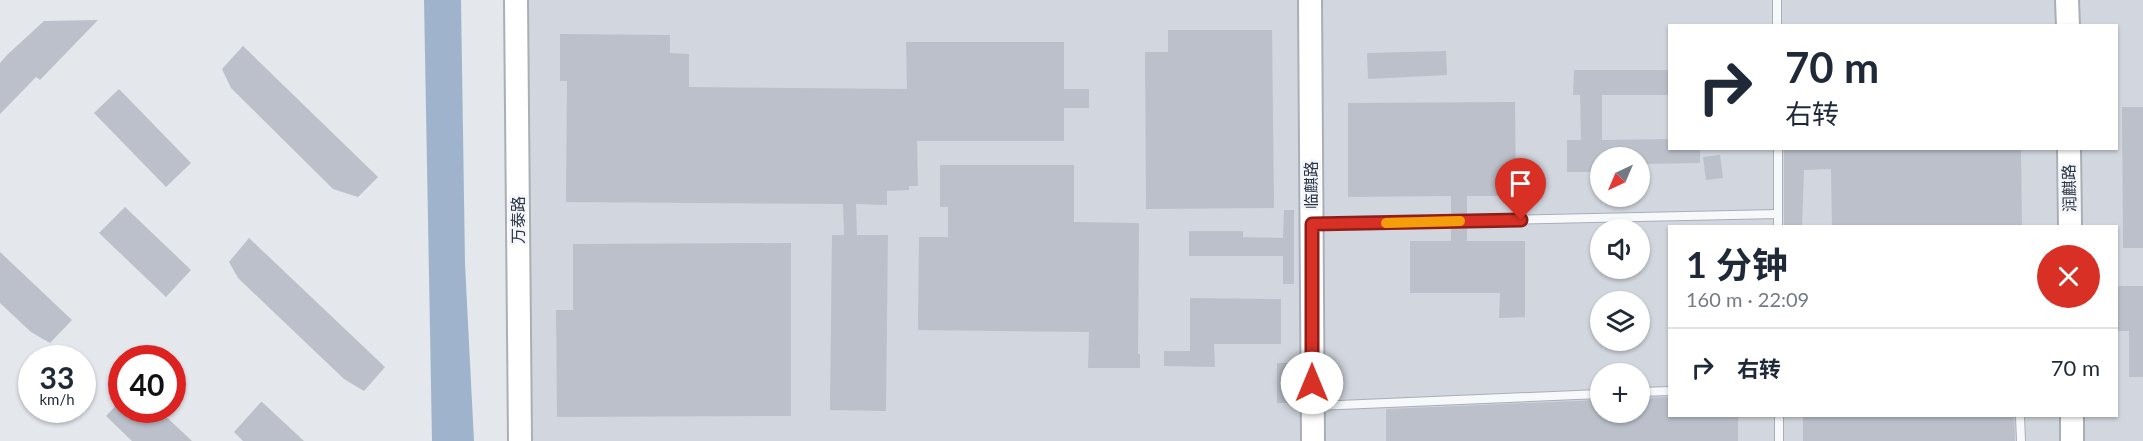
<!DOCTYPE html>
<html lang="zh">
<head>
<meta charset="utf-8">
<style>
	:root { --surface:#fff; --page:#f6f6f7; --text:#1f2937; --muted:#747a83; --line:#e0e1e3 }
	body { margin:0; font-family:Lato,"Noto Sans SC",sans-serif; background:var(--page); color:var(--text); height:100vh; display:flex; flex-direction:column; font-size:22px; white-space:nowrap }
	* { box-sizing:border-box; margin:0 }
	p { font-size:20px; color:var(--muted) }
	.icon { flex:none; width:33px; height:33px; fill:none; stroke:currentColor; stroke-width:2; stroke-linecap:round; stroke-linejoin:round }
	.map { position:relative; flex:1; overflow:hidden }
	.details { position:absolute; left:1668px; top:225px; width:450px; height:192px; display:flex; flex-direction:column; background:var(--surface); border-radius:0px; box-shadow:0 2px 4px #0004 }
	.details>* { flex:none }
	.top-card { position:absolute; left:1668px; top:24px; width:450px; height:126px; border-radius:0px; box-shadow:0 2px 4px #0004; background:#fff; color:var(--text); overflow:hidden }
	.needle { width:39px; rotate:224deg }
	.buttons { position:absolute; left:1590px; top:147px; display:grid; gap:12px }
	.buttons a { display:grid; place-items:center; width:60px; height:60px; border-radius:50%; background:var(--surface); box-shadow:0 2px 4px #0004; font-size:30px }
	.speed { position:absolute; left:18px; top:345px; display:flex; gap:12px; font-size:30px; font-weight:700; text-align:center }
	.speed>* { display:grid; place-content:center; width:78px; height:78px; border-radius:50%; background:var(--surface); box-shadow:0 2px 4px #0004; line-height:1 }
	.speed small { font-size:15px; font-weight:400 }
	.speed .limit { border:9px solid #d22; background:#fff; color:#111 }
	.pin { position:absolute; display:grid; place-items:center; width:51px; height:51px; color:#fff; margin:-62px -26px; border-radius:50% 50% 50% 0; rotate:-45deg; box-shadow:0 0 6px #0007 }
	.pin .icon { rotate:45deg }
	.me { position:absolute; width:66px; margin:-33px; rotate:0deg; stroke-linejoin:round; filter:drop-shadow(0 0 4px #0008) }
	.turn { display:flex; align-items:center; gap:21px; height:126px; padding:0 18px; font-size:27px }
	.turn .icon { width:78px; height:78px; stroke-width:2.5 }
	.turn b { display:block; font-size:42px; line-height:51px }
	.round { display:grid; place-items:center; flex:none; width:63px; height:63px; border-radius:32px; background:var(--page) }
	.head { display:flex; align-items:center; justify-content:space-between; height:102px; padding:0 18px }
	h1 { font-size:36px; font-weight:700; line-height:45px }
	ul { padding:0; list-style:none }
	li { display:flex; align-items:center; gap:18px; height:78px; padding:0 18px; border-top:2px solid var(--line) }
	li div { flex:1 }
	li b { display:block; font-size:22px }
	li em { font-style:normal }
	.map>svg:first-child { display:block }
</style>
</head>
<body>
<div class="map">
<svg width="2143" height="441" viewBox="0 0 2143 441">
	<rect width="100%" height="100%" fill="#e4e7ec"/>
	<path fill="#d2d6de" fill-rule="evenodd" d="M516,0H2143V441H520ZM1670,26H2116V148H1670ZM1600,158H1640V196H1600ZM1670,226H2116V416H1670ZM1600,230H1640V268H1600ZM1600,302H1640V340H1600ZM1600,374H1640V412H1600Z"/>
	<polygon fill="#9fb4cc" points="424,0 461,0 465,264 474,441 432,441"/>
	<g fill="#bbc0ca">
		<polygon points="98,20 40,80 36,77 0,114 0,63 7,55 44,21"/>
		<polygon points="1168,30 1272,30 1274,208 1146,209 1145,52 1168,52"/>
		<polygon points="560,34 670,35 670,53 689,54 689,87 907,89 906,42 1064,42 1064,89 1089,89 1089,108 1064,108 1064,141 917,141 918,186 909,186 909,190 887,191 887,205 856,204 857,235 888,235 886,411 830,410 832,235 844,235 843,204 566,202 567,81 560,81"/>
		<polygon points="243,46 378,177 358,197 333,189 231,88 222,69"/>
		<polygon points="1446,51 1447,75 1368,79 1367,53"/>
		<polygon points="1574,70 1670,70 1670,95 1602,95 1602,140 1670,139 1670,148 1700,148 1700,163 1640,164 1640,158 1600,158 1600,164 1592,164 1592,172 1567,172 1567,140 1581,140 1580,95 1573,95"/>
		<polygon points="119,89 191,163 166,187 94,113"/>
		<polygon points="1515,102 1516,196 1467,196 1467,215 1451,215 1451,196 1348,197 1348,103"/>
		<polygon points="2122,107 2143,107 2143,248 2123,248"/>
		<polygon points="1784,148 2021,148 2022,226 1832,226 1831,169 1804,170 1802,226 1784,226"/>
		<polygon points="1720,155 1723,178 1706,180 1703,157"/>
		<polygon points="940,165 1074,165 1074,222 1139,223 1138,354 1140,354 1140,368 1088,368 1089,332 918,330 919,237 948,237 948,207 940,207"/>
		<polygon points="125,207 191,270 166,297 99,233"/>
		<polygon points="1284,210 1294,210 1294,284 1283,284 1283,256 1189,256 1189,231 1243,231 1243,237 1283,238"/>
		<polygon points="1451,227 1467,227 1467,241 1525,241 1525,317 1499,318 1500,293 1410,293 1410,241 1451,241"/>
		<polygon points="249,238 385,367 364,391 344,379 238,278 229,262"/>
		<polygon points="791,243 791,416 557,417 556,310 573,310 573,244"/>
		<polygon points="0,252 72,320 50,343 31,332 0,303"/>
		<polygon points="2116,286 2143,286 2143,377 2129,377 2129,331 2116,331"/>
		<polygon points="1190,298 1281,299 1281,344 1214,344 1215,367 1164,366 1164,351 1190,351"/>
		<rect x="1277" y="363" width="14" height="40"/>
		<polygon points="1670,397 1670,416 1738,416 1738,441 1386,441 1386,409 1600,400 1600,412 1640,412 1640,398"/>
		<polygon points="122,399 122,410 159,410 192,441 132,441 106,416"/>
		<polygon points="261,402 262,402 304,441 243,441 234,432"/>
		<polygon points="1803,416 2014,416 2015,441 1803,441"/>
	</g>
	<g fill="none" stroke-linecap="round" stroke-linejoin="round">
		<defs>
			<g id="lane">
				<polyline points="1777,0 1777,26"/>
				<polyline points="1778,148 1778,226"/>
				<polyline points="1315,224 1778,214"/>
				<polyline points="1640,392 1670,391"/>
				<polyline points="1316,406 1600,394"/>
				<polyline points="1779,416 1779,441"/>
				<polyline points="2020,416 2021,441"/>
			</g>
			<g id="secondary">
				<polyline points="516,0 520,441"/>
				<polyline points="1310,0 1313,441"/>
				<polyline points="2067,0 2068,26"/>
				<polyline points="2069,148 2070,226"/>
				<polyline points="2072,416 2072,441"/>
			</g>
		</defs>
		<use href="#lane" stroke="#a9aeb7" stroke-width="10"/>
		<use href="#secondary" stroke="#a9aeb7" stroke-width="26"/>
		<use href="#lane" stroke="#f7f8fa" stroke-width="8"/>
		<use href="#secondary" stroke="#fff" stroke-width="22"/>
	</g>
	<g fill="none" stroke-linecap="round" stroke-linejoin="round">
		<defs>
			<polyline id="route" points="1312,383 1312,224 1521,220"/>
		</defs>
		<use href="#route" stroke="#8d1f18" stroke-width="15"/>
		<use href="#route" stroke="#d93025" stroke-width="10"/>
		<polyline stroke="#f59e0b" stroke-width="10" points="1386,223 1460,221"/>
	</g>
	<g text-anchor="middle" stroke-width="6" stroke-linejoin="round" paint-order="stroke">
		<g font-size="16" fill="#2b3445" stroke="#f4f6f9">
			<text transform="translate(1311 185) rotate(-90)" y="6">临麒路</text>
			<text transform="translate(2069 188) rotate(-91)" y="6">润麒路</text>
			<text transform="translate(518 220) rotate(-90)" y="6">万泰路</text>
		</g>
	</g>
</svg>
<div class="buttons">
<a><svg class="needle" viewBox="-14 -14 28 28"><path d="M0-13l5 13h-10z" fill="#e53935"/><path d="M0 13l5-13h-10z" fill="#747a83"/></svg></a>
<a><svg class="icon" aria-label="sound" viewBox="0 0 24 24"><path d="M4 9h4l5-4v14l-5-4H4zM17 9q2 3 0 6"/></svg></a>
<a><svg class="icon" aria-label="layers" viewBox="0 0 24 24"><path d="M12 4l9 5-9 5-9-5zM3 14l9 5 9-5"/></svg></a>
<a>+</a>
</div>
<div class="speed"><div>33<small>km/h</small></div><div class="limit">40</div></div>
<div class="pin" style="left:1521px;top:220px;background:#d93025"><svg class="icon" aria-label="arrive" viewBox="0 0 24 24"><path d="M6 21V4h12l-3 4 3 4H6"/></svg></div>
<svg class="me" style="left:1312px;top:383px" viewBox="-20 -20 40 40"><circle r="19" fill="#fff"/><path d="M0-13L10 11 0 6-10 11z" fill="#d93025"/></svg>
<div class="top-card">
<div class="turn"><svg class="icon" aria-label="right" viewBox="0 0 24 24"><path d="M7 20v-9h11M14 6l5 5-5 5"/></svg><div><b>70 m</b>右转</div></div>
</div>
<section class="details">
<div class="head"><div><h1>1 分钟</h1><p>160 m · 22:09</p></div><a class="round" style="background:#d93025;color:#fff"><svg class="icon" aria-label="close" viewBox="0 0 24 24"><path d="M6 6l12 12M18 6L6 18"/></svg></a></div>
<ul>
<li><svg class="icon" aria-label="right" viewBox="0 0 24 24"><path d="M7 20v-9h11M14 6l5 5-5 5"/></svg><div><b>右转</b></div><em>70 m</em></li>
</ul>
</section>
</div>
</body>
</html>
